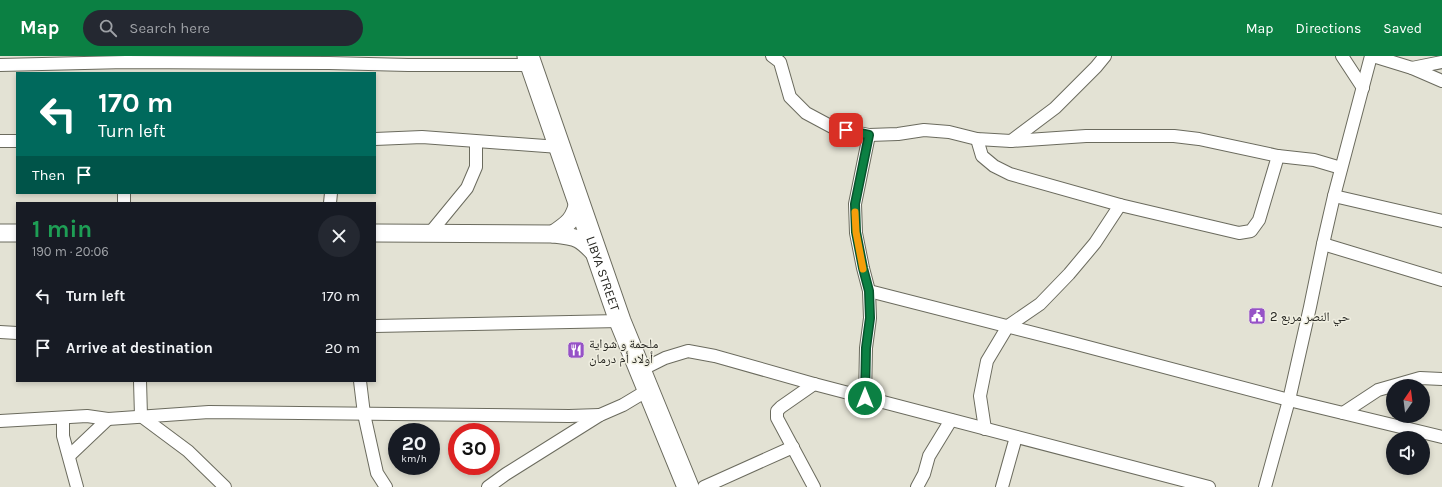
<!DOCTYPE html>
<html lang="en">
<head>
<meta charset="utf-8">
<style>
	:root { --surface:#171b24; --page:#242831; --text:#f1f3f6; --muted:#9ea1a6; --accent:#0b8043 }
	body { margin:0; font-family:Karla,"Noto Naskh Arabic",sans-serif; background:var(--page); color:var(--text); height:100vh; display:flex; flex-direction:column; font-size:15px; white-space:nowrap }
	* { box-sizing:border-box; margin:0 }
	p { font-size:13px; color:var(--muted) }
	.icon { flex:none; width:22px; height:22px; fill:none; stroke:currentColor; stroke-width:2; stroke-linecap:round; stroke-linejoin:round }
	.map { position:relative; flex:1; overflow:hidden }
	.side { position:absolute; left:16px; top:146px; width:360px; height:180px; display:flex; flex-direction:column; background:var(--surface); border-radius:0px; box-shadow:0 2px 6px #0003 }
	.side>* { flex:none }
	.guide { position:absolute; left:16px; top:16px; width:360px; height:122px; border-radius:0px; box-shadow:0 2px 6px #0003; background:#00695c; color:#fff; overflow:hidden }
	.needle { width:26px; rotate:14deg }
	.tools { position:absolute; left:1386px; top:323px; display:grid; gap:8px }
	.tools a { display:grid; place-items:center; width:44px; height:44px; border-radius:50%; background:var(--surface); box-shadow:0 2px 6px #0003; font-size:20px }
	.speed { position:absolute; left:388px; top:367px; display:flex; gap:8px; font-size:20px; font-weight:700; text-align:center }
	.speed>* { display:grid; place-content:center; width:52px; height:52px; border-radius:50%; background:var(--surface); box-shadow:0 2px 6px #0003; line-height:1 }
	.speed small { font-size:10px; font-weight:400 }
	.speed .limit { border:6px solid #d22; background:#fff; color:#111 }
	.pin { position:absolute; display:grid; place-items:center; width:34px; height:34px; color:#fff; margin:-17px; border-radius:8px; box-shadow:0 2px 6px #0006 }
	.me { position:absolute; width:44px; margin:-22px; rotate:0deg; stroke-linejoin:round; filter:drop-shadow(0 0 3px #0008) }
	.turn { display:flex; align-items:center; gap:14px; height:84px; padding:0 16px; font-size:18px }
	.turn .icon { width:52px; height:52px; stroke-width:2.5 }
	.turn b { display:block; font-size:28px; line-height:34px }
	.then { display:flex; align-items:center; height:38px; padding:0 16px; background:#0003; gap:8px; font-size:15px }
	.round { display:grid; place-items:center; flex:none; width:42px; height:42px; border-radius:21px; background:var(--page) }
	.summary { display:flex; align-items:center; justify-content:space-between; height:68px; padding:0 16px }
	h1 { font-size:24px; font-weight:700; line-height:30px; color:#1e9e55 }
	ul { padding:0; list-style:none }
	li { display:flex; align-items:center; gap:12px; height:52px; padding:0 16px }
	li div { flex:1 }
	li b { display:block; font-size:15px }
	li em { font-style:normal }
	header { display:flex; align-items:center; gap:24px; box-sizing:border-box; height:56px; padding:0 20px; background:var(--accent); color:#fff }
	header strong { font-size:19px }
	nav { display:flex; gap:22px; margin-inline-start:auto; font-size:14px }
	.search { width:280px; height:36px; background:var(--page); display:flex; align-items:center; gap:10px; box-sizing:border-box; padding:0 14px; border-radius:22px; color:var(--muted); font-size:15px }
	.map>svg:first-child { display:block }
</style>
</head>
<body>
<header>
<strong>Map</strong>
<div class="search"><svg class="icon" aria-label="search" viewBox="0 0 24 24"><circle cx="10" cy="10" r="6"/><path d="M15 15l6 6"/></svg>Search here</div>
<nav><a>Map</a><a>Directions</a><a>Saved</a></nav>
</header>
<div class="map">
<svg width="1442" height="431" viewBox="0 0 1442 431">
	<rect width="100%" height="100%" fill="#e3e2d4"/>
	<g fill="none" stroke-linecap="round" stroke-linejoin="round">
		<defs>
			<g id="street">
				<polyline points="772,0 780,6 790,41 806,57 834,72 869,79 898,78 924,74 949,76 977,83 1011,85 1086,80 1174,80 1199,83 1278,100 1314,104 1341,112"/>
				<polyline points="1342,0 1363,32"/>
				<polyline points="1373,0 1412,12 1442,25"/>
				<polyline points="0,9 126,6 329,7 408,9 531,9"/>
				<polyline points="1412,12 1442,6"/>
				<polyline points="375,83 422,81 559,91"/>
				<polyline points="977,83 982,100 994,110 1010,118 1120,149 1239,177 1251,175 1259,164 1278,100"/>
				<polyline points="0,85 17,85"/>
				<polyline points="1011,85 1055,52 1096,11 1105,0"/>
				<polyline points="1334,140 1442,165"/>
				<polyline points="124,147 124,137"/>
				<polyline points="330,147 331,137"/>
				<polyline points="430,177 467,132 476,111 476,86"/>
				<polyline points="1323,188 1442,224"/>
				<polyline points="869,235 1073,287 1289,344 1442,381"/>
				<polyline points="375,270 620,265"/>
				<polyline points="0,276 17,277"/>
				<polyline points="639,315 665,302 688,295 715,300 814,328 1209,431"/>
				<polyline points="140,325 141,360"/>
				<polyline points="360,325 364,358 377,417 386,431"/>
				<polyline points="814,328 781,351 777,355 777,362 814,431"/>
				<polyline points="865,341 866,292 870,262 869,235 863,212 856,177 855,148 869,79"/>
				<polyline points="1343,357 1378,334 1420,322 1442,323"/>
				<polyline points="141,360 188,395 225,431"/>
				<polyline points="63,362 63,380 77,431"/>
				<polyline points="0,365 87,360 108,363 209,356 569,360 600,359"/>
				<polyline points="985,373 980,340 987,305 1008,270 1040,248 1069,218 1095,187 1120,149"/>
				<polyline points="69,400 108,363"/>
				<polyline points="488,431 506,418 600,359 623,349 648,334"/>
				<polyline points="704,431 793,391"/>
				<polyline points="917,431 924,418 929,400 951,364"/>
				<polyline points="1002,431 1016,381"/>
				<polyline points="1265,431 1289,344 1310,251 1323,188 1334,140 1371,0"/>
			</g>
			<g id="secondary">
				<polyline points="0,177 17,177"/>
				<path d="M375,177L553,178C578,181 580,181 597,200"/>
				<path d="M553,178C568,168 575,163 578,145"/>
			</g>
			<g id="highway">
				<path id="s1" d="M528,0L620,265L688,431"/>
			</g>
		</defs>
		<use href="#street" stroke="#6b6b5e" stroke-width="14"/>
		<use href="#secondary" stroke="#6b6b5e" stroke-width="19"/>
		<use href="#highway" stroke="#6b6b5e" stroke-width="23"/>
		<use href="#street" stroke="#fff" stroke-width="12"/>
		<use href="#secondary" stroke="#fff" stroke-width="17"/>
		<use href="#highway" stroke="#fff" stroke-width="21"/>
	</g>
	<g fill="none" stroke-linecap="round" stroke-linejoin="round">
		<defs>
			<polyline id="route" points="846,74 869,79 855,148 856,176 863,212 869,235 870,262 866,292 865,342"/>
		</defs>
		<use href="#route" stroke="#07532c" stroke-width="10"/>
		<use href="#route" stroke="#0b8043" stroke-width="7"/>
		<polyline stroke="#f59e0b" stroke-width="7" points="855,156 856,176 863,213"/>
	</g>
	<defs>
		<symbol id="civic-square" viewBox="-11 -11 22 22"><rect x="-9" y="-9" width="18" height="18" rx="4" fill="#9652c7" stroke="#f0efe1"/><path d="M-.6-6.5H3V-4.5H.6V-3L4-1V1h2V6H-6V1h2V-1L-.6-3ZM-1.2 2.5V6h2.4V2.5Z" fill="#fff"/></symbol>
		<symbol id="restaurant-square" viewBox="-11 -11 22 22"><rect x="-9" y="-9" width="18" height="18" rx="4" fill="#9652c7" stroke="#f0efe1"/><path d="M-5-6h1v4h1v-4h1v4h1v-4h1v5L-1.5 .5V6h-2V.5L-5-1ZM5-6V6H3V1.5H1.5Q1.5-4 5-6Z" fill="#fff"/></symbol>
	</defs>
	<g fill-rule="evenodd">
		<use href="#civic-square" x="1247" y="250" width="20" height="20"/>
		<use href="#restaurant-square" x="566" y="284" width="20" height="20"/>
	</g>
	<g text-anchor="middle" stroke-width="3" stroke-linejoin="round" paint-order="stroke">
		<g font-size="13" fill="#292924" stroke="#f0efe1">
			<text dy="5" stroke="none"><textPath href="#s1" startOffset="230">LIBYA STREET</textPath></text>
		</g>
		<g font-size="13" fill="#292924" stroke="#f0efe1" text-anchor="start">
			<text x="1270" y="265">حي النصر مربع 2</text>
			<text x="589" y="292">ملحمة و شواية<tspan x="589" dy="15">أولاد أم درمان</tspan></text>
		</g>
	</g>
</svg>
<div class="tools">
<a><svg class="needle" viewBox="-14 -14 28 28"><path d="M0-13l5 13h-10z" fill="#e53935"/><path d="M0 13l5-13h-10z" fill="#9ea1a6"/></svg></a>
<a><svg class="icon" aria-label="sound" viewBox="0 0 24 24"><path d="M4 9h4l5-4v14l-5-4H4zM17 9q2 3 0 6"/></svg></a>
</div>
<div class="speed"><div>20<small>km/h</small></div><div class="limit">30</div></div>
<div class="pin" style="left:846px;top:74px;background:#d93025"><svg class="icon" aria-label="arrive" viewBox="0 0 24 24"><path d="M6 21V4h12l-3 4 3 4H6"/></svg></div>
<svg class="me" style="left:865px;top:342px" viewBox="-20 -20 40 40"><circle r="17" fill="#0b8043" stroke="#fff" stroke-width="3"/><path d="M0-11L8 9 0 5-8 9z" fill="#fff"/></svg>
<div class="guide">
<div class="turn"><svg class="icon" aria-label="left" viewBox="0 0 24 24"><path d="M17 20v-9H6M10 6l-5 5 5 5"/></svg><div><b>170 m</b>Turn left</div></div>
<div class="then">Then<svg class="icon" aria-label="arrive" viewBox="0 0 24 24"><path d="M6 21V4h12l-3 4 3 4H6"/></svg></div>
</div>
<section class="side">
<div class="summary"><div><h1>1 min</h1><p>190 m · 20:06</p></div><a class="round"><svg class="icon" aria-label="close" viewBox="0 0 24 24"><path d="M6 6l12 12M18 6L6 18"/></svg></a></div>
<ul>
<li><svg class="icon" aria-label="left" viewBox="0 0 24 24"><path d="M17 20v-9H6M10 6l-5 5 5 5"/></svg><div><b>Turn left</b></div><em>170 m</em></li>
<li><svg class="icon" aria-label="arrive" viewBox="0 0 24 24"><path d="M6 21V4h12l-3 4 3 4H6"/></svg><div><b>Arrive at destination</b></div><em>20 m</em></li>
</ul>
</section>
</div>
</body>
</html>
